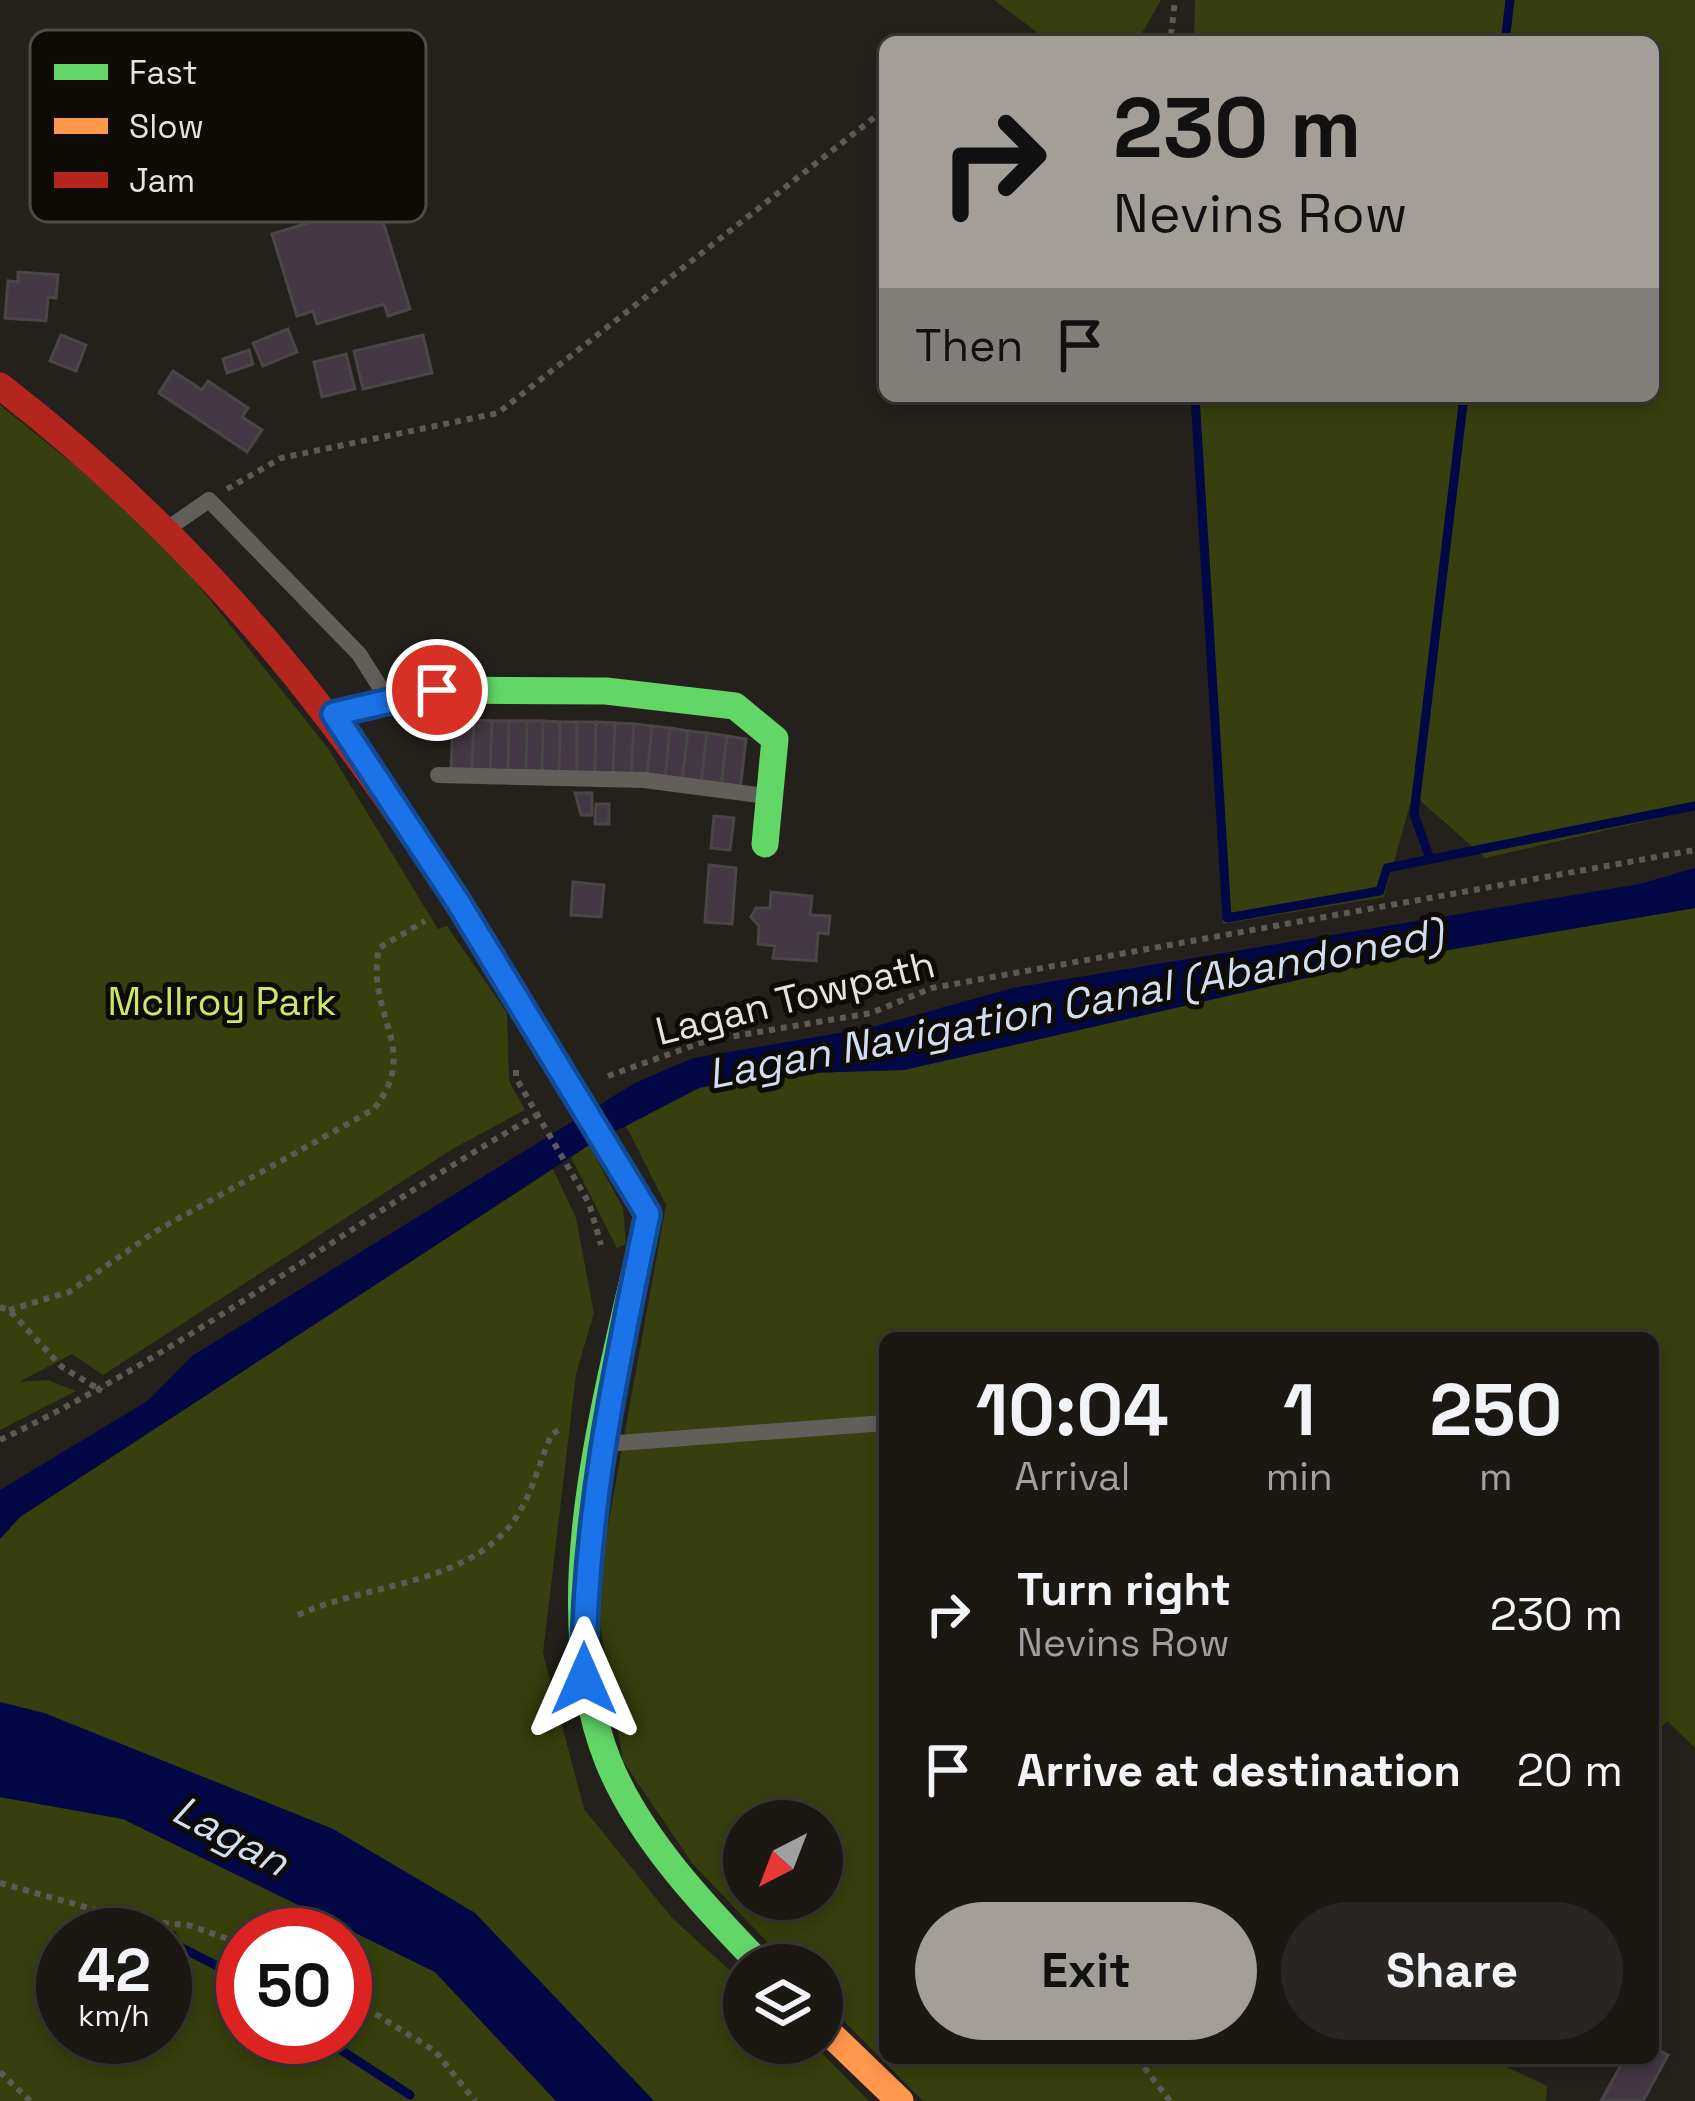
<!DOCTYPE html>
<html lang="en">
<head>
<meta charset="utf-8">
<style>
	:root { --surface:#1b1814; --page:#282522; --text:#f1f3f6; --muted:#a0a0a0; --line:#393734; --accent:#a39e98 }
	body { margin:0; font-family:"Space Grotesk",sans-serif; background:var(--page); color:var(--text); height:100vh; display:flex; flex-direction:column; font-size:45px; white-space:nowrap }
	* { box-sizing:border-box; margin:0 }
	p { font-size:39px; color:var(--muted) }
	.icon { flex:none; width:66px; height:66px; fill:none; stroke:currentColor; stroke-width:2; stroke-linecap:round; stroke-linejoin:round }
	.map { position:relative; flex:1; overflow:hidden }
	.panel { position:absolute; left:879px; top:1332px; width:780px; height:732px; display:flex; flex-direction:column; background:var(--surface); border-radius:18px; box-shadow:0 6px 18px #0003,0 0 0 3px var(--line) }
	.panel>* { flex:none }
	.top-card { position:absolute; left:879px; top:36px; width:780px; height:366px; border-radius:18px; box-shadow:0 6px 18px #0003,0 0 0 3px var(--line); background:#a39e98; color:#111; overflow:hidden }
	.needle { width:78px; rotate:222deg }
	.controls { position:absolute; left:723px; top:1800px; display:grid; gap:24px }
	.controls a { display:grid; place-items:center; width:120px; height:120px; border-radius:50%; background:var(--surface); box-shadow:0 6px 18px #0003,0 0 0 3px var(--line); font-size:60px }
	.speed { position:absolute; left:36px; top:1908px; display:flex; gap:24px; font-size:60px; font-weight:700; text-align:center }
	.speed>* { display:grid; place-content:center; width:156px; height:156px; border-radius:50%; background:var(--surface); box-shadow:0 6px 18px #0003,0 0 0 3px var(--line); line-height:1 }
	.speed small { font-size:30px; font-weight:400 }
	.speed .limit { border:18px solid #d22; background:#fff; color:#111 }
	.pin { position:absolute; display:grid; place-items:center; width:102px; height:102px; color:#fff; margin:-51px; border:6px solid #fff; border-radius:50%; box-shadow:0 3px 12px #0007 }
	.me { position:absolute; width:132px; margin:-66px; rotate:0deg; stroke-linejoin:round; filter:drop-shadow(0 0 9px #0008) }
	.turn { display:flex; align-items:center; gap:42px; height:252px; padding:0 36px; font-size:54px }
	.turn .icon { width:156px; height:156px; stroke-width:2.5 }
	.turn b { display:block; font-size:84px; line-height:102px }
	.then { display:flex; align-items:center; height:114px; padding:0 36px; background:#0003; gap:24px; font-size:45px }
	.eta { display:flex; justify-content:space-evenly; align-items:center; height:204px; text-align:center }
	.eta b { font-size:72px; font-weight:700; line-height:84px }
	.button { display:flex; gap:24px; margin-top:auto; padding:24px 36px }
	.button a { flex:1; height:138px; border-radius:72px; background:var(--accent); color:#111; font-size:48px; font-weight:700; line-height:138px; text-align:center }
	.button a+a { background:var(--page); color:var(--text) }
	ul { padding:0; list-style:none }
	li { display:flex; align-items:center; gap:36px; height:156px; padding:0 36px }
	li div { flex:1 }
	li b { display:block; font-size:45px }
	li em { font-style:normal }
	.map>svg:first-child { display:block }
</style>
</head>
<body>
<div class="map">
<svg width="1695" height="2101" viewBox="0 0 1695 2101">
	<rect width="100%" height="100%" fill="#24201b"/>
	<g fill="#363f0d" fill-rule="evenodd">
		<polygon points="994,0 1161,0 1137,42 1050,42"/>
		<polygon points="1195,0 1695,0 1695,810 1485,858 1413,794 1384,897 1223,924 1192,396 1653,396 1653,42 1194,42"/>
		<polygon points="0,405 152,527 327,747 438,929 447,926 507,1013 509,1081 525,1110 454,1148 103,1375 72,1354 19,1382 48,1380 76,1391 0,1430"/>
		<path d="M1695,908V1748L1667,1721L1653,1738V1338H885V2058H1488L1547,2086L1546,2101H923L822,1999V1965H789L692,1863L623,1761L595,1597L666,1205L626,1126L699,1087L773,1074L904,1070L1372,963ZM744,1821H822V1899H744Z"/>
		<polygon points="589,1145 623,1208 626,1244 617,1248 571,1157"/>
		<polygon points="553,1169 576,1218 594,1313 576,1374 543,1653 584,1809 673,1919 744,1983 744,2043 812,2043 869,2101 654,2101 475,1913 333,1829 44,1713 0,1702 0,1539 19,1517"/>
		<path d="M0,1797L123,1819L435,1972L556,2101H0ZM63,1935H165V2037H63ZM243,1935H345V2037H243Z"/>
	</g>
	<g fill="#030745">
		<polygon points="1695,868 1695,908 1372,963 904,1070 773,1074 699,1088 589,1145 20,1517 0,1539 0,1490 149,1400 192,1356 635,1083 693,1058 869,1028 1013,988 1640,884"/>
		<polygon points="0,1702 44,1713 333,1829 475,1913 654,2101 556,2101 435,1972 123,1819 0,1797"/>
	</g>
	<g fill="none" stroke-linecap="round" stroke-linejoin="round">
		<g stroke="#030745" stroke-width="9">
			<polyline points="1505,42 1510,0"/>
			<polyline points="1195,396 1227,918 1380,891 1387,868 1695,806"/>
			<polyline points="1430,859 1414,814 1464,396"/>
			<polyline points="172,1935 176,1945 243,1979"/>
			<polyline points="321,2037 410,2095"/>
		</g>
	</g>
	<g fill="#423743" stroke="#494646" stroke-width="3">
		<polygon points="377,202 410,309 388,316 384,304 317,324 313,311 297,316 272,234"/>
		<polygon points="18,272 58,275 56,298 48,297 46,321 5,318 8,281 18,282"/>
		<polygon points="288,329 297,352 263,366 253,343"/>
		<polygon points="61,335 86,345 76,371 50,361"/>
		<polygon points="423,335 432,373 363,389 354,351"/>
		<polygon points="249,350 253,364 227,373 223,359"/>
		<polygon points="346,354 355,389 322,397 314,362"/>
		<polygon points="173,371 202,390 208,381 248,408 242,417 262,430 247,452 159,393"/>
		<polygon points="453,719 474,720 472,772 451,771"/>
		<polygon points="474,720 492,721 490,772 472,772"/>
		<polygon points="492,721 509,721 508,773 490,772"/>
		<polygon points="509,721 527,721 526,773 508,773"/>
		<polygon points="527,721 543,721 542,774 526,773"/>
		<polygon points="543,721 560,722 559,775 542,774"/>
		<polygon points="560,722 577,722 577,774 559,775"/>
		<polygon points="577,722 596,722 595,775 577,774"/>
		<polygon points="596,722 615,723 613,775 595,775"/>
		<polygon points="615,723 634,724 631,776 613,775"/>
		<polygon points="634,724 652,726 647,778 631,776"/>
		<polygon points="652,726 670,728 665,780 647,778"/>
		<polygon points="670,728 688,731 682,782 665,780"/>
		<polygon points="688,731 707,733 701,785 682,782"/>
		<polygon points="707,733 727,736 721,787 701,785"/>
		<polygon points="727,736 746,739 740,790 721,787"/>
		<polygon points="575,793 592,793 592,815 581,815"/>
		<polygon points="596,804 609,804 609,824 595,824"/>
		<polygon points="714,816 734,818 730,850 711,848"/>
		<polygon points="709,865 736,868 732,924 705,922"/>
		<polygon points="573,882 604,885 601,917 571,915"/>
		<polygon points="771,892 812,896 810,915 830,916 828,934 818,933 816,961 773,958 775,946 758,944 759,926 751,917 756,908 770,908"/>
		<polygon points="1653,2047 1668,2055 1643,2101 1601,2101 1625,2058 1653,2058"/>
	</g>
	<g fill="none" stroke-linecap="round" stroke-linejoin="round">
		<g stroke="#5d5a56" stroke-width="6" stroke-dasharray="6 6" stroke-linecap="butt">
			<polyline points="1171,35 1175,0"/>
			<polyline points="975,42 984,35"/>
			<polyline points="227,489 281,458 498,413 885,109"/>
			<polyline points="516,1070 516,1078 589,1203 601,1245"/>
			<polyline points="608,1076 706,1041 871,1013 932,988 1695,850"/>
			<polyline points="0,1307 9,1310 62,1367 102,1391"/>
			<path d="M9,1310L69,1292L156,1231L374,1109C422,1048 365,1016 379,948L425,921"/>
			<path d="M0,1440C192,1349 359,1215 544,1111"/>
			<path d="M298,1615C369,1582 478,1585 520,1511C534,1488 540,1459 552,1434L562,1428"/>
			<polyline points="0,1883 135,1921 188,1925 243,1944"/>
			<polyline points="345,1995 435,2051 475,2101"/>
			<polyline points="1137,2058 1170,2101"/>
			<polyline points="0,2072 30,2101"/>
		</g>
		<g stroke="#625f5b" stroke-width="16">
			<polyline points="170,527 209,500 359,654 385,695"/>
			<polyline points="438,775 644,780 766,796"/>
			<polyline points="605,1444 885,1423"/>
		</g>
		<g stroke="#63d668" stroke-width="27">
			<polyline points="333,714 437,690 606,691 735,706 775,739 765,844"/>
			<path d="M530,1019L648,1213C613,1378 543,1598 608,1761C639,1838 705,1907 761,1965"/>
		</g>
		<polyline stroke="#ff974d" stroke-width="27" points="822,2026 900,2101"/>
		<path stroke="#b3261e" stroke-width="27" d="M0,386C236,568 376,767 530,1019"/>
	</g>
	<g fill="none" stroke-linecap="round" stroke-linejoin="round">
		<defs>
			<path id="route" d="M437,690L334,714L458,902L648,1214C616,1368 583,1520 584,1679"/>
		</defs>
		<use href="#route" stroke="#114b97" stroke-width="30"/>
		<use href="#route" stroke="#1a73e8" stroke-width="21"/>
	</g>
	<g text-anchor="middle" stroke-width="10" stroke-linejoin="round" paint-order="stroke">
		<g font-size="39" fill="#e8e2dc" stroke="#0e0b07">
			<text transform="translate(795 997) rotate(-14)" y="14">Lagan Towpath</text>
		</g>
		<g font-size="39" fill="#cbe76a" stroke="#0e0b07">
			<text x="222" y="1015">McIlroy Park</text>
		</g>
		<g font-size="42" font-style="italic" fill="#d1ddf1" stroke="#0e0b07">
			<text transform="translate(1075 1003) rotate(-11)" y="15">Lagan Navigation Canal (Abandoned)</text>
			<text transform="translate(231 1835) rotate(28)" y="15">Lagan</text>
		</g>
	</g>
	<rect x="30" y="30" width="396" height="192" rx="18" fill="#0e0b07" stroke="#4f4c47" stroke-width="3"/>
	<rect x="54" y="64" width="54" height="16" fill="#63d668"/>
	<rect x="54" y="118" width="54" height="16" fill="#ff974d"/>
	<rect x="54" y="172" width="54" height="16" fill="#b3261e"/>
	<g font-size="33" fill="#e8e2dc">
		<text x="129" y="84">Fast</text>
		<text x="129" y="138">Slow</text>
		<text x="129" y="192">Jam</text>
	</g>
</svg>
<div class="controls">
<a><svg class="needle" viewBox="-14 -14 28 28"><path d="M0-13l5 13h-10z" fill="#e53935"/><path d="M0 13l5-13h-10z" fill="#a0a0a0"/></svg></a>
<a><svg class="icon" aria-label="layers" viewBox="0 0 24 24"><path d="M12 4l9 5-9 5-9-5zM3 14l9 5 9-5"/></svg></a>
</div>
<div class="speed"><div>42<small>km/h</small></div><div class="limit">50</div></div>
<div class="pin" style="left:437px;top:690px;background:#d93025"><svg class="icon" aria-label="arrive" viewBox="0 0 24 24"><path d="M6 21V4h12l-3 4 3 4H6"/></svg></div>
<svg class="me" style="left:584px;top:1679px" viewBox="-20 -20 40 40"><path d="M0-17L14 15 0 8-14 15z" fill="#1a73e8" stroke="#fff" stroke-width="4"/></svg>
<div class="top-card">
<div class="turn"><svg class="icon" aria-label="right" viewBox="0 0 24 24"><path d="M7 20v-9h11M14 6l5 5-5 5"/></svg><div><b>230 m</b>Nevins Row</div></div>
<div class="then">Then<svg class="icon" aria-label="arrive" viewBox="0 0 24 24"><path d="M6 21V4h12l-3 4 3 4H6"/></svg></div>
</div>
<section class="panel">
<div class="eta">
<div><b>10:04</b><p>Arrival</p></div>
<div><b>1</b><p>min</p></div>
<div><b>250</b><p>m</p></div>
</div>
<ul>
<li><svg class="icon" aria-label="right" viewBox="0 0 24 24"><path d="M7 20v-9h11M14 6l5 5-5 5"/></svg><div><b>Turn right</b><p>Nevins Row</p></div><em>230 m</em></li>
<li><svg class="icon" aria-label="arrive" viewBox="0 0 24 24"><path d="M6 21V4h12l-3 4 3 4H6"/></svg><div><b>Arrive at destination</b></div><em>20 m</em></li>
</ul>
<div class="button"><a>Exit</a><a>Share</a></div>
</section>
</div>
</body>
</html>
